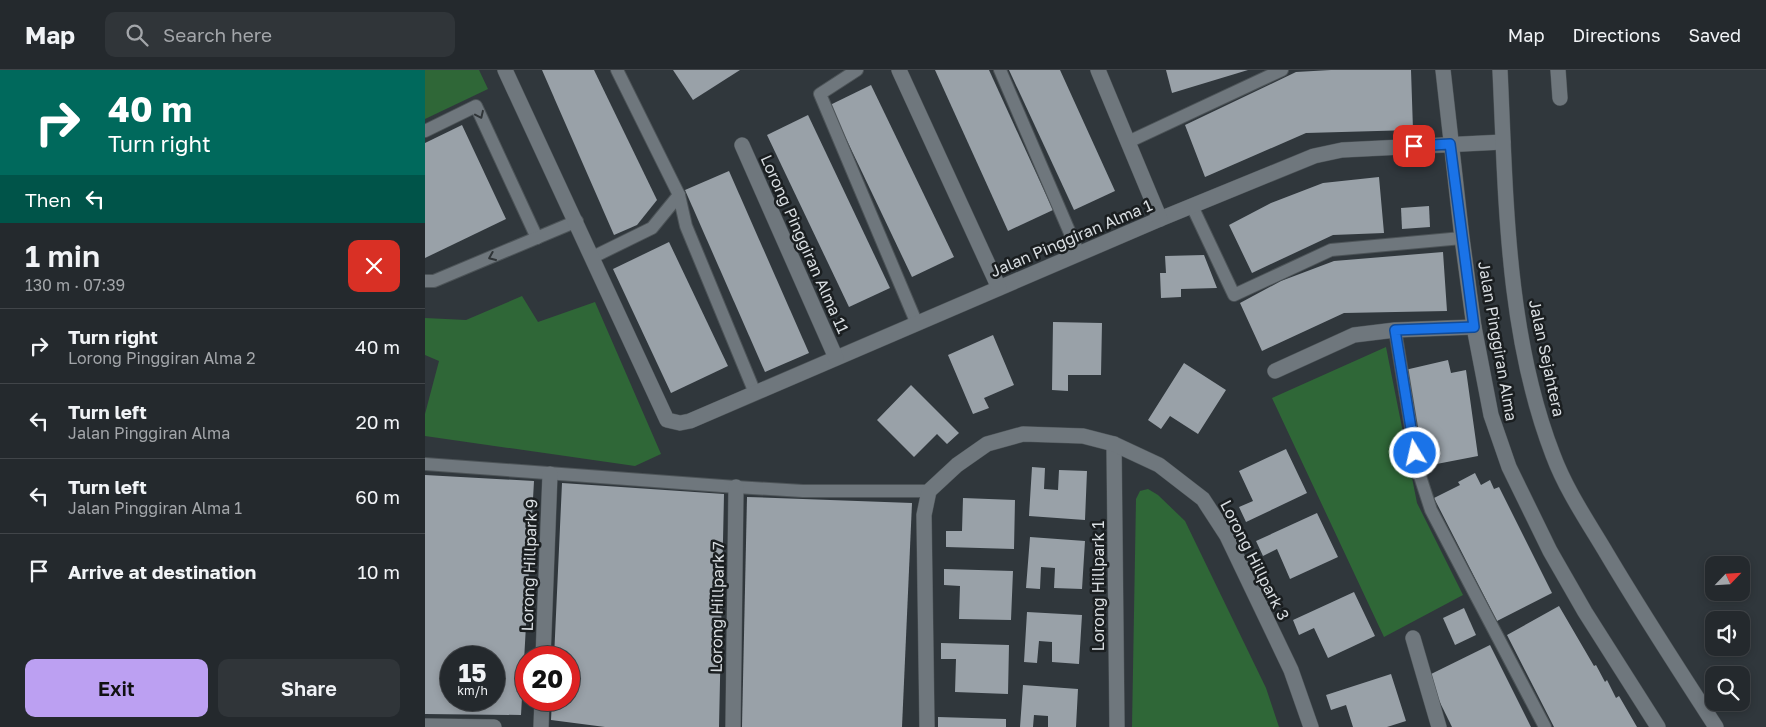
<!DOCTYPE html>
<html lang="en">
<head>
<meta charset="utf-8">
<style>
	:root { --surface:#24292d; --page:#303539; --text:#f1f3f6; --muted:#a3a6aa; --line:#414549; --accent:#bca0f2 }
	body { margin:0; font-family:"Golos Text",sans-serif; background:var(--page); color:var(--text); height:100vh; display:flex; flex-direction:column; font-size:19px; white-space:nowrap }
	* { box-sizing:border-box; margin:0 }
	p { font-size:16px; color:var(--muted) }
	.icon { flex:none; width:28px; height:28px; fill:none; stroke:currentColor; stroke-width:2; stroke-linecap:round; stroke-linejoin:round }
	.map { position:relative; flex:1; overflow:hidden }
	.details { display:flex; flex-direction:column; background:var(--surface); width:425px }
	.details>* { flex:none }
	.top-card { background:#00695c; color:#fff; overflow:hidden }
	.needle { width:32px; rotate:65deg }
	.fabs { position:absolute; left:1280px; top:486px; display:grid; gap:10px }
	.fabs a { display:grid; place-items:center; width:45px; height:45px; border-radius:10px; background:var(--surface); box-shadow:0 2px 8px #0003,0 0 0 1px var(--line); font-size:25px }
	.speed { position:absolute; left:15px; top:576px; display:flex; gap:10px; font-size:25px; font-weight:700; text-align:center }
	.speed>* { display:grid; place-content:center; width:65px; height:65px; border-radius:50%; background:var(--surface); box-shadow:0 2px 8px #0003,0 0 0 1px var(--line); line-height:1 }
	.speed small { font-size:12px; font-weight:400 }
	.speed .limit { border:8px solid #d22; background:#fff; color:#111 }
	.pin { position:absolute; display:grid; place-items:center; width:42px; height:42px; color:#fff; margin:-21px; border-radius:10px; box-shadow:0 2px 8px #0006 }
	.me { position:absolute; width:55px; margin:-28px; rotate:351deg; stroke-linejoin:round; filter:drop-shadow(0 0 4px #0008) }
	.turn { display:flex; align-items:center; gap:18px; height:105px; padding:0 25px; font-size:22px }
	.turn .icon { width:65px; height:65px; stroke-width:2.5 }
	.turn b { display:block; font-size:35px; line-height:42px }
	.then { display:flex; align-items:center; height:48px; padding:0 25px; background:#0003; gap:10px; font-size:19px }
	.round { display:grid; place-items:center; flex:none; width:52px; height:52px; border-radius:10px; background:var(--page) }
	.head { display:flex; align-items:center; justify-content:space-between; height:85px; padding:0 25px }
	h1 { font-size:30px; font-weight:600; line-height:38px }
	.button { display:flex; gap:10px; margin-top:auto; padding:10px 25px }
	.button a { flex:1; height:58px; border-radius:10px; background:var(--accent); color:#111; font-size:20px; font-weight:600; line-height:58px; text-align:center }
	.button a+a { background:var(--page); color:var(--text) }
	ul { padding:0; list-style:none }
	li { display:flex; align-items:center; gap:15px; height:75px; padding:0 25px; border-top:1px solid var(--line) }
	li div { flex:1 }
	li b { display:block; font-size:19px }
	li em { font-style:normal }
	header { display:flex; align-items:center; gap:30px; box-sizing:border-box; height:70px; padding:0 25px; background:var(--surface); border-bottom:1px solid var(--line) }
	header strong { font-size:24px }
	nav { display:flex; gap:28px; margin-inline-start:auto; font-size:18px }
	.search { width:350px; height:45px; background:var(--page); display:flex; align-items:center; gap:12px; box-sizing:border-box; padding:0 18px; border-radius:10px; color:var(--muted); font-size:19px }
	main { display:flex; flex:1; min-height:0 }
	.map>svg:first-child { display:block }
</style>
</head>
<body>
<header>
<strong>Map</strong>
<div class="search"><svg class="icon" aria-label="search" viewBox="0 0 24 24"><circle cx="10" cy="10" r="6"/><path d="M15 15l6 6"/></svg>Search here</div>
<nav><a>Map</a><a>Directions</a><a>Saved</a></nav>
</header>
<main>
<section class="details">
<div class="top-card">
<div class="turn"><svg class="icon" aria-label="right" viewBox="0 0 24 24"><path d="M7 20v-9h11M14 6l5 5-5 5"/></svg><div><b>40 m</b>Turn right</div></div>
<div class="then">Then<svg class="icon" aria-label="left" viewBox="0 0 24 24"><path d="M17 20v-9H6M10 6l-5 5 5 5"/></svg></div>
</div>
<div class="head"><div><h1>1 min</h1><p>130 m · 07:39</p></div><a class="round" style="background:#d93025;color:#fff"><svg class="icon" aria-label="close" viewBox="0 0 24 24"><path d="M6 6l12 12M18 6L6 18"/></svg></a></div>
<ul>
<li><svg class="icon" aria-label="right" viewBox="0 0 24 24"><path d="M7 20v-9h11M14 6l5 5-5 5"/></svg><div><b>Turn right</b><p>Lorong Pinggiran Alma 2</p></div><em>40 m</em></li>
<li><svg class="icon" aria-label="left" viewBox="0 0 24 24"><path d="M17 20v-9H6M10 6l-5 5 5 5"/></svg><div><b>Turn left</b><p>Jalan Pinggiran Alma</p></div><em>20 m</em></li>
<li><svg class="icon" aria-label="left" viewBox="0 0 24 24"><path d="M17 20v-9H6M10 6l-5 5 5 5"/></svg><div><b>Turn left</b><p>Jalan Pinggiran Alma 1</p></div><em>60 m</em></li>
<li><svg class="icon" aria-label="arrive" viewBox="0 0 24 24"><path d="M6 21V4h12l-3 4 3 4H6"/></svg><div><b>Arrive at destination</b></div><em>10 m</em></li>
</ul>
<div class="button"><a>Exit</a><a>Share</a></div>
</section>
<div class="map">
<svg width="1341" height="657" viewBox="0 0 1341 657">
	<rect width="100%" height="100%" fill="#30373c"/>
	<g fill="#2f6737">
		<polygon points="0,0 54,0 63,19 0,49"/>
		<polygon points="97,226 113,252 170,232 236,384 210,396 0,366 0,344 14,291 0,285 0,248 41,250"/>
		<polygon points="961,277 992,433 1038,525 959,567 847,328"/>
		<polygon points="723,419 733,425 760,451 841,618 854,657 707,657 711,429 715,421"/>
	</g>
	<g fill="#99a1a8" fill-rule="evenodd">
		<polygon points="117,0 169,0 232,130 212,155 189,165"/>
		<polygon points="248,0 315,0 268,30"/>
		<polygon points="510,0 564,0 628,140 583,161"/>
		<polygon points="584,0 635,0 690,121 649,140"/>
		<polygon points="741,0 823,0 747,23"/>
		<polygon points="906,0 986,0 988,60 881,63 780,107 760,55 871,2"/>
		<polygon points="446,15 529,187 487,207 405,35"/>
		<polygon points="383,45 465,218 424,237 342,65"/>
		<polygon points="37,55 81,149 0,188 0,73"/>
		<polygon points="304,101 384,283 340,302 260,120"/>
		<polygon points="954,107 959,163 908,165 827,203 804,155 846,133 898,113"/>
		<polygon points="1004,136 1005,157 977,159 976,138"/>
		<polygon points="244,172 303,296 246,323 188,199"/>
		<polygon points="1018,182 1022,241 919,243 837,281 815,233 856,211 909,191"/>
		<polygon points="779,185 792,218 756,219 756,227 736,228 735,203 741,203 740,186"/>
		<polygon points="628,252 677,253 676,305 643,305 643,321 627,320"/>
		<polygon points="568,265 589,315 559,328 564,338 548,344 523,285"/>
		<polygon points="1023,290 1026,303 1041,300 1053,386 996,397 980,300"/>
		<polygon points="759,293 801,320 773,364 745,346 736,359 723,350"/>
		<polygon points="486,315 534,363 522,374 512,364 489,387 452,350"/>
		<polygon points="861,379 882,423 821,452 814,437 828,431 814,401"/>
		<polygon points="607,397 620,398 619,419 633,420 634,400 662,401 660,450 604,446"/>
		<polygon points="1050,403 1056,415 1065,410 1069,419 1074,417 1127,523 1072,551 1009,428 1035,415 1033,412"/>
		<path d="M0,405L109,411L96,645L0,644ZM26,588H69V630H26Z"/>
		<polygon points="137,413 299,424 294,657 180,657 126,650 127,630 144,630 144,588 129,588"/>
		<polygon points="322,427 487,433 477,657 317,657"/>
		<polygon points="538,428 590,430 589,479 521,477 521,461 537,461"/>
		<polygon points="892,443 913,487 865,509 852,479 838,486 831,471"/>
		<polygon points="605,467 660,471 657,519 629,518 630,498 616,497 615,519 601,518"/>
		<polygon points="519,499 588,501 586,550 534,549 535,516 519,515"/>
		<polygon points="929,522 950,566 903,588 889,558 874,565 868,550"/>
		<polygon points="1134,536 1169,596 1171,595 1180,612 1182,610 1191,628 1194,626 1212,657 1129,657 1082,565"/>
		<polygon points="1039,538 1051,565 1030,575 1018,548"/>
		<polygon points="602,542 657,545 654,594 627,592 627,572 614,571 612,593 599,592"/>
		<polygon points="516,573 584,575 583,624 530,622 531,589 516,589"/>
		<polygon points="1065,575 1106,657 1027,657 1002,606"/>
		<polygon points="966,604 981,651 962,657 928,657 921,635 906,640 901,625"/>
		<polygon points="598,615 653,619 651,657 623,657 623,646 609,645 608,657 595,657"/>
		<polygon points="513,647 581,649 581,657 513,657"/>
	</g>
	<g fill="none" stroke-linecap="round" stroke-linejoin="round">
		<defs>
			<g id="lane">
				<polyline points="192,0 254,125 261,156 330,323"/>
				<polyline points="432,0 395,24 492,254"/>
				<polyline points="575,0 654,184"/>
				<polyline points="0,61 51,36 112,168"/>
				<polyline points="703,72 857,0"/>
				<polyline points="767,136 809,225 906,180 1037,168"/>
				<polyline points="168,187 227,158 254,125"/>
				<polyline points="0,211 9,211 152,151"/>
				<polyline points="970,260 993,400 1006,440 1120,657"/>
				<polyline points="0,394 311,417 378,421 504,421"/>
			</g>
			<g id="street">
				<polyline points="80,0 242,350 255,353 265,351 735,149 889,86 917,80 1078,72"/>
				<polyline points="474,0 574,218"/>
				<polyline points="673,0 735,149"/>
				<polyline points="1018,0 1037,168 1049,257 1066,345 1084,397 1125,481 1160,542 1233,657"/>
				<polyline points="1133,0 1135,28"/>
				<polyline points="317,75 411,288"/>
				<polyline points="850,301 929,265 970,260 1049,257"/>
				<polyline points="689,374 692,657"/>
				<polyline points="988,568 1014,657"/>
				<polyline points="118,588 125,404"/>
				<polyline points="0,656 69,657"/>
				<polyline points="116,657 117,630"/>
				<polyline points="308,657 311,417"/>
				<polyline points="502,657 499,445 504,421 532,395 562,374 598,364 658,366 689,374 734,395 778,429 802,466 866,600 886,657"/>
			</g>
			<path id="secondary" d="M1075,0C1081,128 1081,263 1128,385C1141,420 1163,452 1182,484C1217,543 1254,600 1291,657"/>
		</defs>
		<use href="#lane" stroke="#4d5458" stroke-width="14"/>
		<use href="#street" stroke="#4d5458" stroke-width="16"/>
		<use href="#secondary" stroke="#4d5458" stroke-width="16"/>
		<use href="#lane" stroke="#6f777d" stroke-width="12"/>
		<use href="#street" stroke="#6f777d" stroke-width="15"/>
		<use href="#secondary" stroke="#6f777d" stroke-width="15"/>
	</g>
	<defs><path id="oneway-chevron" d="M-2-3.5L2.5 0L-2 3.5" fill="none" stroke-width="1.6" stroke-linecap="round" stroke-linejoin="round" transform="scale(1.25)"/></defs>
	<g stroke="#2f3437">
		<use href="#oneway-chevron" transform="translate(55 45) rotate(65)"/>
		<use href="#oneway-chevron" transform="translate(67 187) rotate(157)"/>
	</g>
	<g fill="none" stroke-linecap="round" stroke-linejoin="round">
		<defs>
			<polyline id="route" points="989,76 1025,74 1049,257 970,260 990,383"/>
		</defs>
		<use href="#route" stroke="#114b97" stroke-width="12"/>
		<use href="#route" stroke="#1a73e8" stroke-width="9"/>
	</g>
	<g text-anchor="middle" stroke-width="5" stroke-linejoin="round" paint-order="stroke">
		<g font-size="16" fill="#d9dee2" stroke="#1a1e20">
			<text transform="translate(646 168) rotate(-23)" y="6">Jalan Pinggiran Alma 1</text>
			<text transform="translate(380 174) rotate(66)" y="6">Lorong Pinggiran Alma 11</text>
			<text transform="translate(1073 271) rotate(80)" y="6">Jalan Pinggiran Alma</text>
			<text transform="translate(1122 288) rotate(78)" y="6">Jalan Sejahtera</text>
			<text transform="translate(830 490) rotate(63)" y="6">Lorong Hillpark 3</text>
			<text transform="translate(104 495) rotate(-88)" y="6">Lorong Hillpark 9</text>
			<text transform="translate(673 516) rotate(-90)" y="6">Lorong Hillpark 1</text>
			<text transform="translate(292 537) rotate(-89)" y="6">Lorong Hillpark 7</text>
		</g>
	</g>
</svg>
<div class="fabs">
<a><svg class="needle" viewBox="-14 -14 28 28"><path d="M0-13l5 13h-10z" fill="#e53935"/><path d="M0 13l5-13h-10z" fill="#a3a6aa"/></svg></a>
<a><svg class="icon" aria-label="sound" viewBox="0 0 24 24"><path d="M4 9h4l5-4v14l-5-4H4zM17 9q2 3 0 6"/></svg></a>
<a><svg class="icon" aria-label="search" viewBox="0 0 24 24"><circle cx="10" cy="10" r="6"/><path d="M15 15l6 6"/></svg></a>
</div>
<div class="speed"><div>15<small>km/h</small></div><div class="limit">20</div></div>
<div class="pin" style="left:989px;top:76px;background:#d93025"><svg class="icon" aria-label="arrive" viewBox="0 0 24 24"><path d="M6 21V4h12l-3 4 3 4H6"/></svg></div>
<svg class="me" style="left:990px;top:383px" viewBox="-20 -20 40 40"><circle r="17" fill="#1a73e8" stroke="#fff" stroke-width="3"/><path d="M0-11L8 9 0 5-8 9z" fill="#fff"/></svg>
</div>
</main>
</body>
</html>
